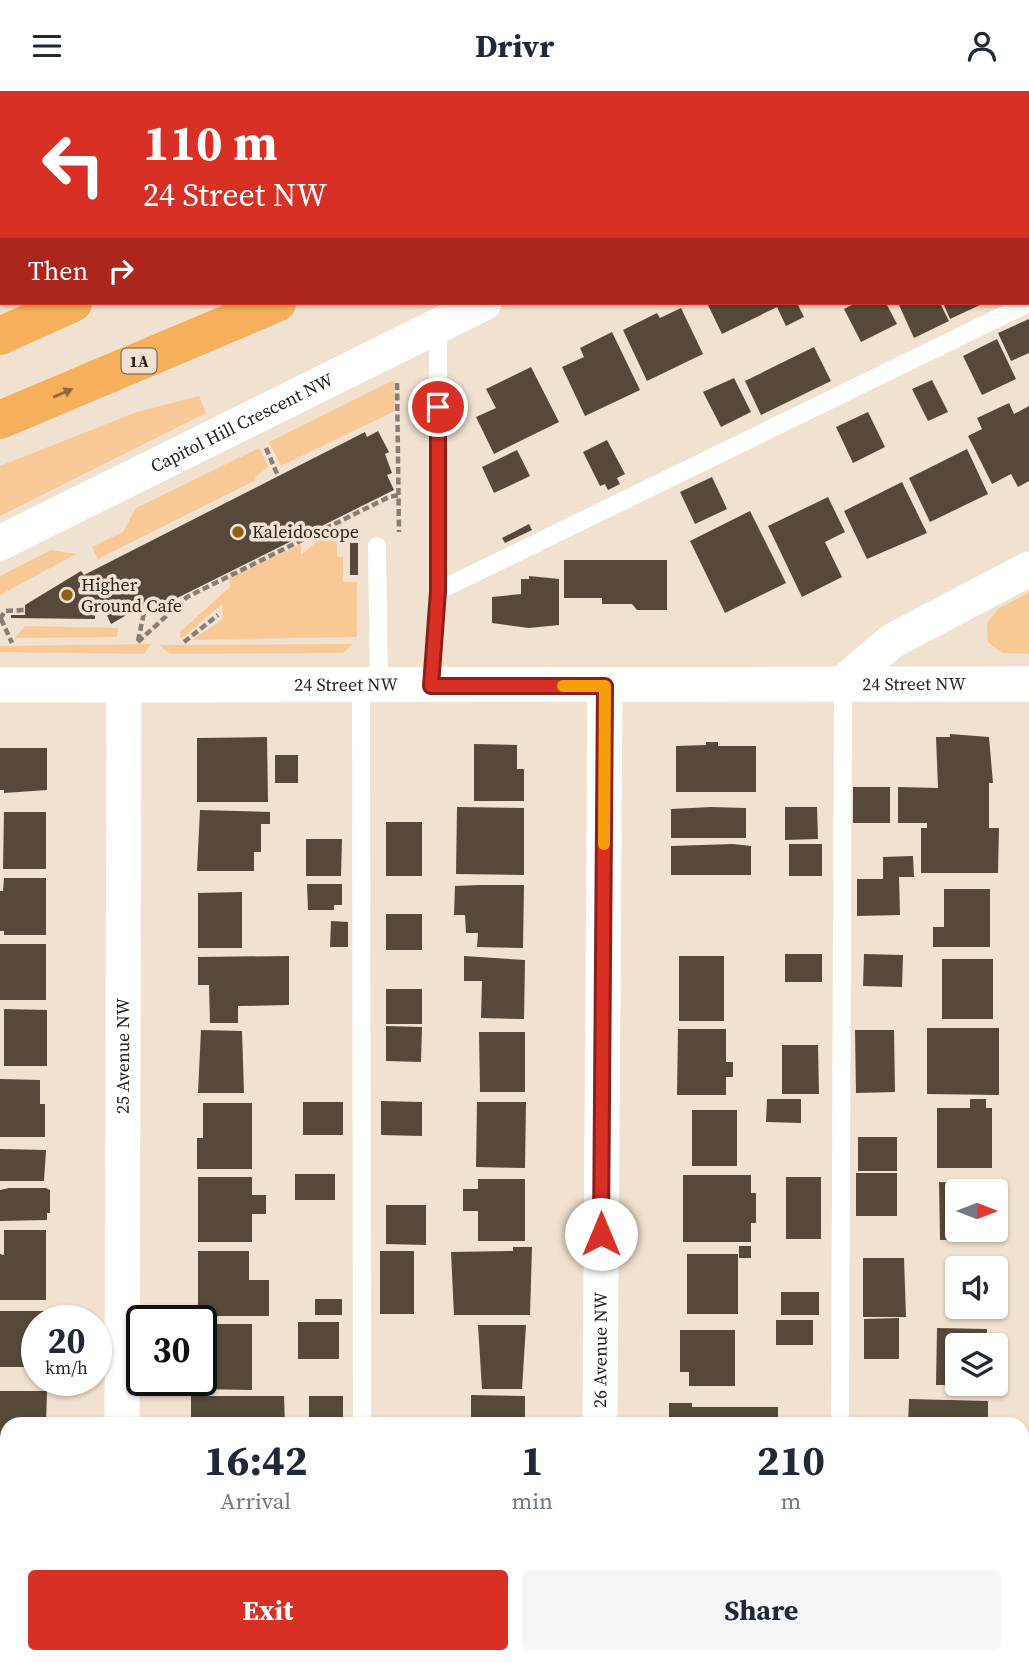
<!DOCTYPE html>
<html lang="en">
<head>
<meta charset="utf-8">
<style>
	:root { --surface:#fff; --page:#f6f6f7; --text:#1f2937; --muted:#747a83; --accent:#d93025 }
	body { margin:0; font-family:"Source Serif 4",serif; background:var(--page); color:var(--text); height:100vh; display:flex; flex-direction:column; font-size:26px; white-space:nowrap }
	* { box-sizing:border-box; margin:0 }
	p { font-size:23px; color:var(--muted) }
	.icon { flex:none; width:38px; height:38px; fill:none; stroke:currentColor; stroke-width:2; stroke-linecap:round; stroke-linejoin:round }
	.map { position:relative; flex:1; overflow:hidden }
	.drawer { position:absolute; left:0px; top:1326px; width:1029px; height:247px; display:flex; flex-direction:column; background:var(--surface); border-radius:21px 21px 0 0; box-shadow:0 2px 5px #0004 }
	.drawer>* { flex:none }
	.hud { position:absolute; left:0px; top:0px; width:1029px; height:214px; box-shadow:0 2px 5px #0004; background:#d93025; color:#fff; overflow:hidden }
	.needle { width:46px; rotate:90deg }
	.controls { position:absolute; left:945px; top:1088px; display:grid; gap:14px }
	.controls a { display:grid; place-items:center; width:63px; height:63px; border-radius:7px; background:var(--surface); box-shadow:0 2px 5px #0004; font-size:35px }
	.speed { position:absolute; left:21px; top:1214px; display:flex; gap:14px; font-size:35px; font-weight:700; text-align:center }
	.speed>* { display:grid; place-content:center; width:91px; height:91px; border-radius:50%; background:var(--surface); box-shadow:0 2px 5px #0004; line-height:1 }
	.speed small { font-size:18px; font-weight:400 }
	.speed .limit { border:4px solid #111; border-radius:10px; background:#fff; color:#111 }
	.pin { position:absolute; display:grid; place-items:center; width:60px; height:60px; color:#fff; margin:-30px; border:4px solid #fff; border-radius:50%; box-shadow:0 2px 7px #0007 }
	.me { position:absolute; width:77px; margin:-38px; rotate:0deg; stroke-linejoin:round; filter:drop-shadow(0 0 5px #0008) }
	.turn { display:flex; align-items:center; gap:24px; height:147px; padding:0 28px; font-size:32px }
	.turn .icon { width:91px; height:91px; stroke-width:2.5 }
	.turn b { display:block; font-size:49px; line-height:60px }
	.then { display:flex; align-items:center; height:66px; padding:0 28px; background:#0003; gap:14px; font-size:26px }
	.eta { display:flex; justify-content:space-evenly; align-items:center; height:119px; text-align:center }
	.eta b { font-size:42px; font-weight:700; line-height:49px }
	.primary-button { display:flex; gap:14px; margin-top:auto; padding:14px 28px }
	.primary-button a { flex:1; height:80px; border-radius:7px; background:var(--accent); color:#fff; font-size:28px; font-weight:700; line-height:80px; text-align:center }
	.primary-button a+a { background:var(--page); color:var(--text) }
	header { display:flex; justify-content:space-between; align-items:center; height:91px; padding:0 28px; background:var(--surface); font-size:32px; font-weight:700 }
	.map>svg:first-child { display:block }
</style>
</head>
<body>
<header><svg class="icon" aria-label="menu" viewBox="0 0 24 24"><path d="M4 6h16M4 12h16M4 18h16"/></svg>Drivr<svg class="icon" aria-label="person" viewBox="0 0 24 24"><circle cx="12" cy="8" r="4"/><path d="M4 21q1-7 8-7t8 7"/></svg></header>
<div class="map">
<svg width="1029" height="1572" viewBox="0 0 1029 1572">
	<rect width="100%" height="100%" fill="#f1e1d0"/>
	<g fill="#f8c997">
		<polygon points="394,289 395,320 281,375 269,351"/>
		<polygon points="199,305 206,322 0,425 0,375 137,321"/>
		<polygon points="259,357 269,376 255,386 256,389 98,468 92,456 123,441 136,417"/>
		<polygon points="342,432 343,454 337,454 337,466 343,466 343,491 357,491 357,546 192,549 223,528 222,513 181,548 180,541 230,496 229,487 301,453 301,464 315,452 316,446"/>
		<polygon points="51,459 76,463 0,504 0,485"/>
		<polygon points="1029,502 1029,563 1002,562 988,551 987,532 999,517"/>
		<polygon points="25,535 118,537 117,546 15,547"/>
		<polygon points="151,553 144,563 0,561 0,555"/>
		<polygon points="353,553 343,562 170,563 159,554"/>
	</g>
	<g fill="#56493b">
		<polygon points="707,212 797,212 804,226 786,235 777,216 722,243"/>
		<polygon points="856,212 886,212 897,233 861,251 844,218"/>
		<polygon points="904,212 940,212 949,230 914,247 899,214"/>
		<polygon points="943,212 979,212 980,214 950,228"/>
		<polygon points="681,217 703,263 647,290 623,239 657,222 660,227"/>
		<polygon points="1029,228 1029,262 1011,270 998,242"/>
		<polygon points="612,241 640,299 585,325 562,276 584,266 580,257"/>
		<polygon points="997,248 1016,288 982,304 963,265"/>
		<polygon points="814,256 831,290 761,324 745,290"/>
		<polygon points="531,276 559,331 494,363 476,326 496,317 486,298"/>
		<polygon points="734,287 751,321 721,336 703,301"/>
		<polygon points="932,289 948,321 928,330 912,298"/>
		<polygon points="1009,312 1014,323 1029,315 1029,390 1018,396 1011,383 992,393 968,345 982,338 977,327"/>
		<polygon points="868,321 885,356 853,372 836,336"/>
		<polygon points="378,340 389,361 385,363 392,382 387,384 394,399 155,518 151,510 111,533 104,518 95,521 95,528 11,527 11,524 25,524 25,514 81,480 84,484 365,341 367,346"/>
		<polygon points="607,349 625,383 617,387 620,393 608,399 605,393 600,395 583,361"/>
		<polygon points="967,358 988,403 930,431 909,387"/>
		<polygon points="517,359 530,385 494,402 482,376"/>
		<polygon points="712,386 727,418 695,433 680,401"/>
		<polygon points="902,391 927,442 867,468 844,420"/>
		<polygon points="828,406 845,441 825,451 842,486 802,506 768,435"/>
		<polygon points="750,420 786,492 725,522 690,450"/>
		<polygon points="529,433 532,439 505,452 502,447"/>
		<rect x="350" y="452" width="8" height="32"/>
		<polygon points="564,469 667,469 667,519 637,519 632,513 602,513 602,507 564,507"/>
		<polygon points="529,485 559,488 559,534 529,537 492,532 492,506 521,503 521,488 529,488"/>
		<polygon points="950,643 989,646 993,692 989,692 989,737 999,737 998,782 921,782 921,737 927,737 927,732 898,732 898,696 938,697 936,646 950,646"/>
		<polygon points="267,646 268,711 197,711 197,647"/>
		<polygon points="706,651 718,651 718,655 756,655 756,701 676,701 676,655 706,654"/>
		<polygon points="474,653 517,654 517,678 524,678 524,710 474,710"/>
		<polygon points="0,657 47,657 47,699 4,702 4,699 0,699"/>
		<rect x="275" y="664" width="23" height="28"/>
		<rect x="853" y="696" width="37" height="36"/>
		<polygon points="457,716 524,717 524,784 456,783"/>
		<polygon points="711,716 746,717 746,747 671,747 671,718"/>
		<polygon points="785,716 817,716 818,748 785,749"/>
		<polygon points="200,719 270,721 270,733 261,733 261,761 254,761 254,780 197,780"/>
		<polygon points="4,721 46,721 46,778 3,778"/>
		<rect x="386" y="731" width="36" height="54"/>
		<polygon points="306,748 342,748 341,785 306,785"/>
		<polygon points="733,753 751,755 751,784 671,784 671,755"/>
		<rect x="789" y="753" width="33" height="32"/>
		<polygon points="913,765 914,786 899,786 900,824 857,825 857,788 883,788 883,766"/>
		<polygon points="4,787 46,787 46,844 4,844 4,840 0,840 0,800 3,800"/>
		<polygon points="307,793 342,793 342,814 334,814 334,819 308,819"/>
		<polygon points="479,794 524,794 523,857 477,856 478,842 466,842 465,824 454,824 455,795"/>
		<polygon points="944,798 990,798 990,856 933,856 933,836 944,836"/>
		<polygon points="242,801 242,857 198,857 198,802"/>
		<rect x="386" y="823" width="36" height="36"/>
		<polygon points="331,830 348,831 348,856 330,856"/>
		<rect x="0" y="853" width="46" height="56"/>
		<rect x="785" y="863" width="37" height="28"/>
		<polygon points="864,863 903,864 902,896 863,895"/>
		<polygon points="289,865 289,914 238,915 238,932 210,932 209,894 198,894 198,866"/>
		<polygon points="464,865 525,869 524,928 481,927 482,890 464,890"/>
		<rect x="679" y="865" width="45" height="65"/>
		<rect x="942" y="868" width="51" height="60"/>
		<rect x="386" y="898" width="36" height="35"/>
		<polygon points="4,918 47,919 47,975 4,975"/>
		<polygon points="386,935 422,936 421,971 386,970"/>
		<polygon points="927,937 999,937 999,1004 927,1003"/>
		<polygon points="678,938 726,938 726,971 733,971 733,986 726,986 726,1004 677,1004"/>
		<polygon points="201,939 242,940 244,1002 198,1002"/>
		<polygon points="855,939 894,939 895,1001 856,1002"/>
		<polygon points="479,941 525,941 525,1001 480,1001"/>
		<polygon points="782,954 818,954 819,1003 782,1003"/>
		<polygon points="0,988 40,989 40,1013 45,1013 45,1046 0,1046"/>
		<polygon points="767,1008 801,1008 801,1032 766,1031"/>
		<polygon points="970,1008 986,1008 986,1017 992,1017 992,1077 937,1077 937,1017 970,1017"/>
		<polygon points="381,1010 422,1011 422,1045 381,1044"/>
		<rect x="303" y="1011" width="40" height="33"/>
		<polygon points="477,1011 526,1011 525,1077 476,1076"/>
		<polygon points="203,1012 252,1012 252,1078 197,1078 197,1047 203,1047"/>
		<rect x="692" y="1019" width="45" height="56"/>
		<rect x="858" y="1046" width="39" height="34"/>
		<polygon points="0,1058 46,1059 44,1090 0,1090"/>
		<rect x="856" y="1082" width="41" height="43"/>
		<rect x="295" y="1083" width="40" height="26"/>
		<polygon points="683,1084 751,1084 751,1102 756,1102 756,1132 751,1132 751,1151 683,1151"/>
		<polygon points="198,1086 252,1086 252,1104 266,1104 266,1123 252,1123 252,1151 198,1151"/>
		<rect x="786" y="1086" width="35" height="62"/>
		<polygon points="478,1088 525,1088 525,1150 478,1150 478,1120 463,1120 463,1098 478,1098"/>
		<polygon points="939,1091 994,1093 994,1101 957,1101 957,1139 990,1139 990,1148 940,1149"/>
		<polygon points="9,1097 46,1097 50,1099 50,1122 47,1122 47,1129 0,1130 0,1099"/>
		<polygon points="386,1114 426,1114 426,1154 386,1153"/>
		<polygon points="4,1139 46,1139 46,1209 0,1209 0,1163 4,1164"/>
		<rect x="739" y="1155" width="12" height="12"/>
		<polygon points="513,1156 532,1156 530,1224 454,1224 451,1161 513,1160"/>
		<polygon points="198,1160 249,1160 249,1189 269,1189 269,1225 198,1225"/>
		<rect x="380" y="1160" width="34" height="63"/>
		<rect x="687" y="1163" width="51" height="60"/>
		<polygon points="948,1166 993,1166 993,1178 957,1178 957,1219 948,1219"/>
		<polygon points="863,1167 904,1167 906,1226 863,1226"/>
		<rect x="781" y="1201" width="38" height="23"/>
		<rect x="315" y="1208" width="27" height="16"/>
		<polygon points="0,1220 47,1220 47,1230 37,1230 37,1276 0,1276"/>
		<polygon points="899,1227 899,1268 864,1268 864,1228"/>
		<rect x="776" y="1229" width="37" height="25"/>
		<rect x="298" y="1231" width="41" height="37"/>
		<polygon points="201,1233 252,1233 252,1299 198,1298 198,1290 201,1290"/>
		<polygon points="478,1234 526,1234 522,1298 482,1298"/>
		<polygon points="937,1237 987,1238 987,1255 957,1255 957,1294 936,1294"/>
		<polygon points="680,1239 735,1239 735,1295 689,1295 689,1281 680,1281"/>
		<polygon points="0,1300 47,1300 46,1334 7,1334 7,1373 0,1373"/>
		<polygon points="471,1304 525,1305 525,1334 459,1334 459,1328 471,1328"/>
		<polygon points="191,1305 284,1305 285,1334 191,1332"/>
		<rect x="309" y="1305" width="34" height="29"/>
		<polygon points="909,1308 988,1310 988,1334 908,1334"/>
		<polygon points="669,1312 692,1312 692,1316 778,1316 778,1334 669,1334"/>
		<rect x="857" y="1328" width="28" height="6"/>
		<polygon points="3,1498 7,1498 7,1563 0,1560"/>
		<rect x="211" y="1566" width="42" height="6"/>
		<rect x="483" y="1566" width="41" height="6"/>
		<rect x="684" y="1566" width="86" height="6"/>
		<rect x="777" y="1566" width="33" height="6"/>
		<rect x="862" y="1566" width="35" height="6"/>
		<polygon points="929,1566 1004,1566 1004,1572 928,1572"/>
	</g>
	<g fill="none" stroke-linecap="round" stroke-linejoin="round">
		<g stroke="#887d72" stroke-width="4.5" stroke-dasharray="7 3.5" stroke-linecap="butt">
			<polyline points="397,292 399,441"/>
			<polyline points="266,357 278,385"/>
			<polyline points="0,528 5,520 25,519"/>
			<polyline points="1,528 12,552"/>
			<polyline points="138,550 146,512"/>
			<polyline points="138,551 187,506 389,406 399,404"/>
			<polyline points="184,551 218,524"/>
		</g>
		<g stroke="#fff" stroke-width="18">
			<polyline points="377,455 379,595"/>
			<polyline points="438,500 1029,212"/>
			<polyline points="361,595 362,1334"/>
			<polyline points="431,595 438,500 438,235"/>
			<polyline points="840,1334 843,592"/>
			<polyline points="362,1566 362,1572"/>
			<polyline points="843,1566 843,1572"/>
		</g>
		<g stroke="#fff" stroke-width="35">
			<polyline points="909,2 913,0"/>
			<path id="s1" d="M0,452L484,212"/>
			<polyline points="843,592 892,550 1029,478"/>
			<path id="s2" d="M0,594L1029,593"/>
			<path id="s3" d="M122,1334L124,596"/>
			<path id="s4" d="M600,1334L605,595"/>
			<polyline points="0,1425 7,1425"/>
			<polyline points="1022,1425 1029,1425"/>
			<polyline points="122,1566 122,1572"/>
			<polyline points="599,1566 599,1572"/>
		</g>
		<g stroke="#f6af5a" stroke-width="38">
			<polyline points="464,2 467,0"/>
			<polyline points="683,2 686,0"/>
			<polyline points="0,245 73,212"/>
			<polyline points="0,329 277,212"/>
		</g>
	</g>
	<defs><path id="oneway-solid" d="M-6-.8H1V-3.2L6.5 0L1 3.2V.8H-6Z" transform="scale(1.75)"/></defs>
	<use fill="#8f683b" href="#oneway-solid" transform="translate(63 302) rotate(-23)"/>
	<g fill="none" stroke-linecap="round" stroke-linejoin="round">
		<defs>
			<polyline id="route" points="438,316 438,500 431,595 605,595 601,1143"/>
		</defs>
		<use href="#route" stroke="#8d1f18" stroke-width="18"/>
		<use href="#route" stroke="#d93025" stroke-width="12"/>
		<polyline stroke="#f59e0b" stroke-width="12" points="563,595 605,595 604,753"/>
	</g>
	<g fill="#945f15" stroke="#f1e1d0" stroke-width="2.5">
		<circle cx="238" cy="441" r="7"/>
		<circle cx="67" cy="504" r="7"/>
	</g>
	<g text-anchor="middle" stroke-width="7" stroke-linejoin="round" paint-order="stroke">
		<rect fill="#f1e1d0" stroke="#645b52" stroke-width="2" x="121.5" y="257.5" width="35" height="25" rx="5"/>
		<g font-size="16" font-weight="bold" fill="#28221c">
			<text x="139" y="276">1A</text>
		</g>
		<g font-size="18" fill="#28221c" stroke="#f1e1d0">
			<text dy="6" stroke="none"><textPath href="#s1" startOffset="270">Capitol Hill Crescent NW</textPath></text>
			<text dy="6" stroke="none"><textPath href="#s2" startOffset="914">24 Street NW</textPath></text>
			<text dy="6" stroke="none"><textPath href="#s2" startOffset="346">24 Street NW</textPath></text>
			<text dy="6" stroke="none"><textPath href="#s3" startOffset="369">25 Avenue NW</textPath></text>
			<text dy="6" stroke="none"><textPath href="#s4" startOffset="75">26 Avenue NW</textPath></text>
		</g>
		<g font-size="18" fill="#28221c" stroke="#f1e1d0" text-anchor="start">
			<text x="252" y="447">Kaleidoscope</text>
			<text x="81" y="500">Higher<tspan x="81" dy="21">Ground Cafe</tspan></text>
		</g>
	</g>
</svg>
<div class="controls">
<a><svg class="needle" viewBox="-14 -14 28 28"><path d="M0-13l5 13h-10z" fill="#e53935"/><path d="M0 13l5-13h-10z" fill="#747a83"/></svg></a>
<a><svg class="icon" aria-label="sound" viewBox="0 0 24 24"><path d="M4 9h4l5-4v14l-5-4H4zM17 9q2 3 0 6"/></svg></a>
<a><svg class="icon" aria-label="layers" viewBox="0 0 24 24"><path d="M12 4l9 5-9 5-9-5zM3 14l9 5 9-5"/></svg></a>
</div>
<div class="speed"><div>20<small>km/h</small></div><div class="limit">30</div></div>
<div class="pin" style="left:438px;top:316px;background:#d93025"><svg class="icon" aria-label="arrive" viewBox="0 0 24 24"><path d="M6 21V4h12l-3 4 3 4H6"/></svg></div>
<svg class="me" style="left:601px;top:1143px" viewBox="-20 -20 40 40"><circle r="19" fill="#fff"/><path d="M0-13L10 11 0 6-10 11z" fill="#d93025"/></svg>
<div class="hud">
<div class="turn"><svg class="icon" aria-label="left" viewBox="0 0 24 24"><path d="M17 20v-9H6M10 6l-5 5 5 5"/></svg><div><b>110 m</b>24 Street NW</div></div>
<div class="then">Then<svg class="icon" aria-label="right" viewBox="0 0 24 24"><path d="M7 20v-9h11M14 6l5 5-5 5"/></svg></div>
</div>
<section class="drawer">
<div class="eta">
<div><b>16:42</b><p>Arrival</p></div>
<div><b>1</b><p>min</p></div>
<div><b>210</b><p>m</p></div>
</div>
<div class="primary-button"><a>Exit</a><a>Share</a></div>
</section>
</div>
</body>
</html>
